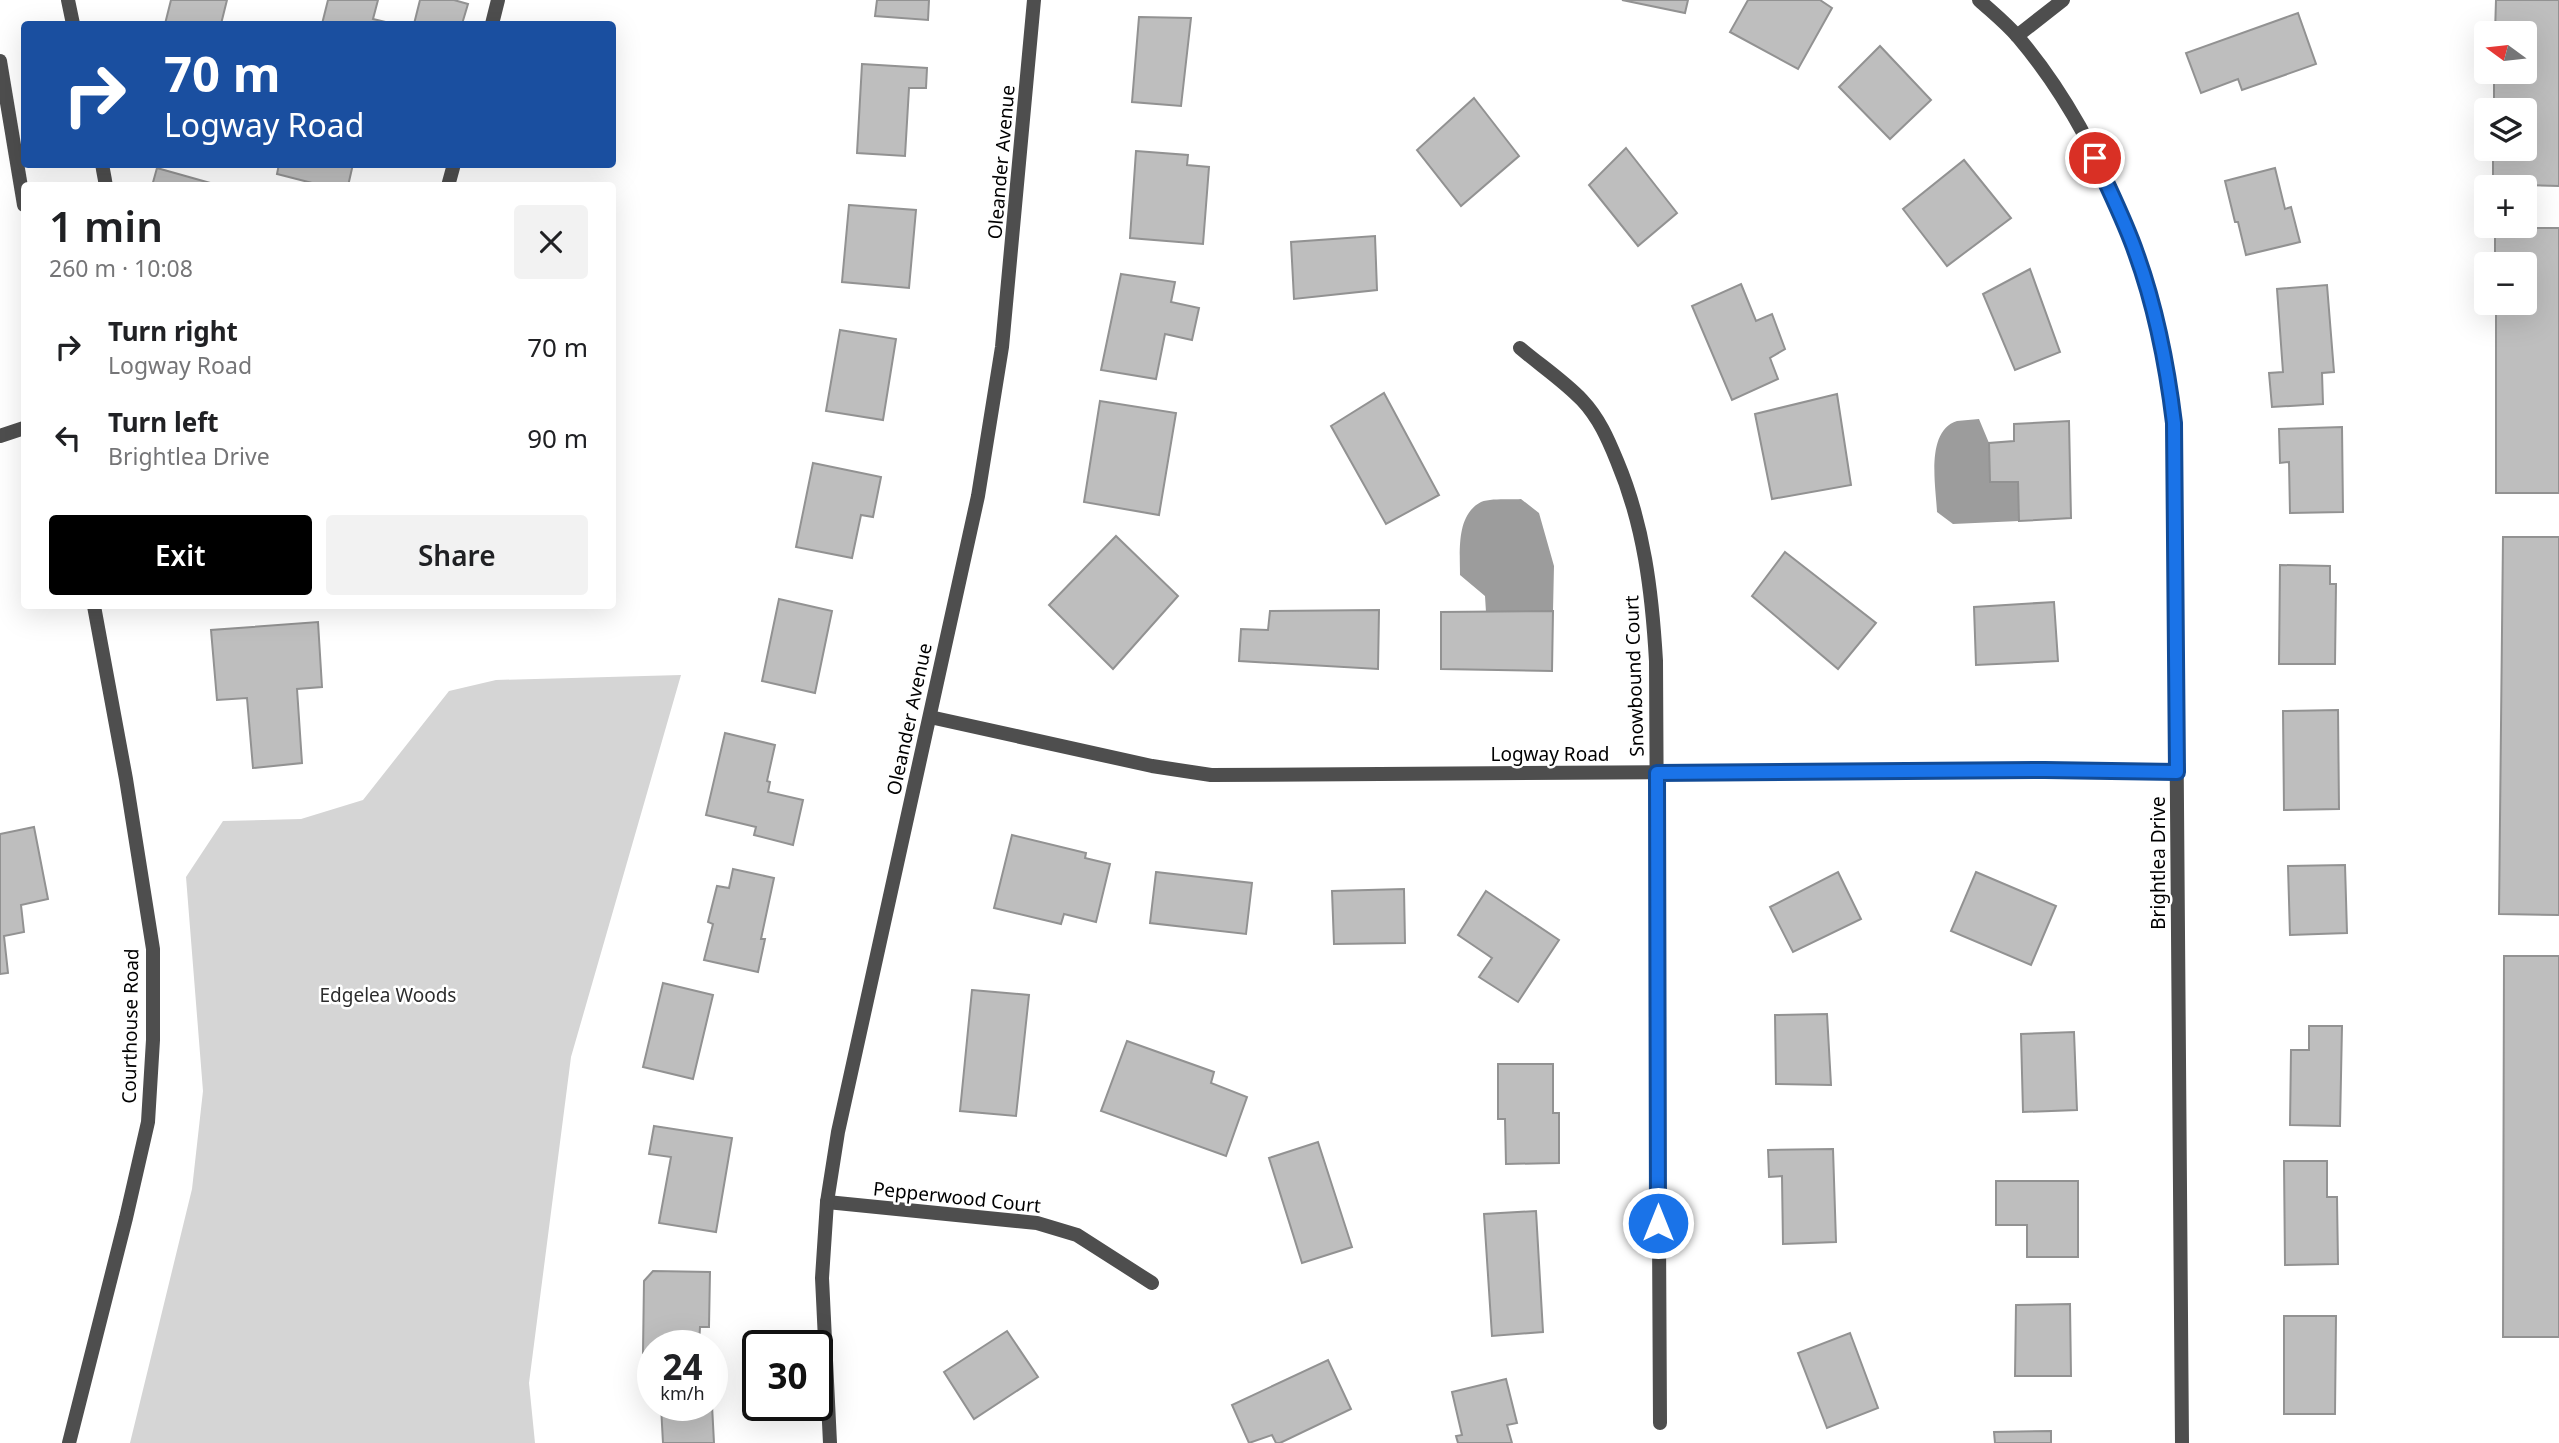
<!DOCTYPE html>
<html lang="en">
<head>
<meta charset="utf-8">
<style>
	:root { --surface:#fff; --page:#f2f2f2; --text:#202124; --muted:#757577; --accent:#000 }
	body { margin:0; font-family:"Noto Sans",sans-serif; background:var(--page); color:var(--text); height:100vh; display:flex; flex-direction:column; font-size:26px; white-space:nowrap }
	* { box-sizing:border-box; margin:0 }
	p { font-size:23px; color:var(--muted) }
	.icon { flex:none; width:38px; height:38px; fill:none; stroke:currentColor; stroke-width:2; stroke-linecap:round; stroke-linejoin:round }
	.map { position:relative; flex:1; overflow:hidden }
	.side { position:absolute; left:21px; top:182px; width:595px; height:427px; display:flex; flex-direction:column; background:var(--surface); border-radius:7px; box-shadow:0 7px 28px #0002 }
	.side>* { flex:none }
	.banner { position:absolute; left:21px; top:21px; width:595px; height:147px; border-radius:7px; box-shadow:0 7px 28px #0002; background:#1a4fa0; color:#fff; overflow:hidden }
	.needle { width:46px; rotate:285deg }
	.controls { position:absolute; left:2474px; top:21px; display:grid; gap:14px }
	.controls a { display:grid; place-items:center; width:63px; height:63px; border-radius:7px; background:var(--surface); box-shadow:0 7px 28px #0002; font-size:35px }
	.speed { position:absolute; left:637px; top:1330px; display:flex; gap:14px; font-size:35px; font-weight:700; text-align:center }
	.speed>* { display:grid; place-content:center; width:91px; height:91px; border-radius:50%; background:var(--surface); box-shadow:0 7px 28px #0002; line-height:1 }
	.speed small { font-size:18px; font-weight:400 }
	.speed .limit { border:4px solid #111; border-radius:10px; background:#fff; color:#111 }
	.pin { position:absolute; display:grid; place-items:center; width:60px; height:60px; color:#fff; margin:-30px; border:4px solid #fff; border-radius:50%; box-shadow:0 2px 7px #0007 }
	.me { position:absolute; width:77px; margin:-38px; rotate:0deg; stroke-linejoin:round; filter:drop-shadow(0 0 5px #0008) }
	.turn { display:flex; align-items:center; gap:24px; height:147px; padding:0 28px; font-size:32px }
	.turn .icon { width:91px; height:91px; stroke-width:2.5 }
	.turn b { display:block; font-size:49px; line-height:60px }
	.round { display:grid; place-items:center; flex:none; width:74px; height:74px; border-radius:7px; background:var(--page) }
	.head { display:flex; align-items:center; justify-content:space-between; height:119px; padding:0 28px }
	h1 { font-size:42px; font-weight:600; line-height:52px }
	.cta { display:flex; gap:14px; margin-top:auto; padding:14px 28px }
	.cta a { flex:1; height:80px; border-radius:7px; background:var(--accent); color:#fff; font-size:28px; font-weight:600; line-height:80px; text-align:center }
	.cta a+a { background:var(--page); color:var(--text) }
	ul { padding:0; list-style:none }
	li { display:flex; align-items:center; gap:21px; height:91px; padding:0 28px }
	li div { flex:1 }
	li b { display:block; font-size:26px }
	li em { font-style:normal }
	.map>svg:first-child { display:block }
</style>
</head>
<body>
<div class="map">
<svg width="2559" height="1443" viewBox="0 0 2559 1443">
	<rect width="100%" height="100%" fill="#fff"/>
	<polygon fill="#d5d5d5" points="681,675 571,1057 529,1383 535,1443 130,1443 192,1189 203,1091 186,877 223,821 301,819 363,800 449,691 496,680"/>
	<g fill="#9c9c9c">
		<path d="M1979,419L1989,443L1990,482H2018L2019,521L1953,524L1937,512C1936,487 1925,431 1957,421C1964,420 1972,420 1979,419Z"/>
		<path d="M1521,499L1539,513L1554,566L1553,611L1486,612L1485,596L1460,575C1460,551 1456,515 1481,502C1491,498 1510,500 1521,499Z"/>
	</g>
	<g fill="#bebebe" stroke="#929292" stroke-width="2">
		<polygon points="171,0 227,0 221,24 165,24"/>
		<polygon points="328,0 378,0 373,19 394,24 322,24"/>
		<polygon points="420,0 454,0 468,4 462,24 414,24"/>
		<polygon points="877,0 929,0 928,20 875,16"/>
		<polygon points="1622,0 1688,0 1685,13"/>
		<polygon points="1748,0 1820,0 1832,8 1798,69 1730,32"/>
		<polygon points="2496,0 2559,0 2559,186 2493,184 2493,149 2525,149 2525,110 2494,110 2494,72 2525,72 2525,33 2495,33"/>
		<polygon points="2298,13 2316,64 2242,90 2238,79 2201,93 2186,53"/>
		<polygon points="1139,17 1191,18 1181,106 1132,102"/>
		<polygon points="1880,46 1931,100 1890,139 1839,87"/>
		<polygon points="862,64 927,68 926,88 909,88 905,156 857,153"/>
		<polygon points="1474,98 1519,156 1461,206 1417,150"/>
		<polygon points="1626,148 1677,213 1638,246 1589,185"/>
		<polygon points="1136,151 1188,155 1187,165 1209,167 1203,244 1130,238"/>
		<polygon points="1964,160 2011,218 1947,266 1903,209"/>
		<polygon points="279,164 353,164 348,186 324,186 277,174"/>
		<polygon points="157,168 221,186 152,186"/>
		<polygon points="2275,168 2285,209 2291,207 2300,242 2246,255 2238,222 2235,222 2225,181"/>
		<polygon points="849,205 916,210 909,288 842,282"/>
		<polygon points="2495,228 2559,228 2559,493 2496,493 2496,303 2525,303 2525,264 2495,264"/>
		<polygon points="1375,236 1377,290 1294,299 1291,242"/>
		<polygon points="2030,269 2060,352 2015,370 1983,294"/>
		<polygon points="1121,274 1175,282 1171,302 1199,308 1192,340 1165,334 1156,379 1101,370"/>
		<polygon points="1741,284 1756,321 1772,314 1785,349 1770,358 1778,379 1732,400 1692,306"/>
		<polygon points="2327,285 2334,372 2322,373 2323,404 2272,407 2269,373 2283,372 2277,289"/>
		<polygon points="840,330 896,339 883,420 826,411"/>
		<polygon points="1384,393 1439,495 1386,524 1331,426"/>
		<polygon points="1837,394 1851,485 1772,499 1755,414"/>
		<polygon points="1100,401 1176,413 1159,515 1084,502"/>
		<polygon points="2069,421 2071,518 2019,521 2018,482 1990,482 1989,443 2014,441 2014,424"/>
		<polygon points="2342,427 2343,512 2290,513 2289,462 2280,463 2279,429"/>
		<polygon points="813,463 881,477 873,517 861,515 852,558 796,547"/>
		<polygon points="1116,536 1178,596 1113,669 1049,605"/>
		<polygon points="2503,537 2559,537 2559,915 2499,914"/>
		<polygon points="1785,552 1876,623 1838,669 1752,596"/>
		<polygon points="2280,565 2330,566 2330,584 2336,584 2335,664 2279,664"/>
		<polygon points="779,599 832,611 815,693 762,681"/>
		<polygon points="2054,602 2058,661 1976,665 1974,607"/>
		<polygon points="1379,610 1378,669 1239,661 1241,629 1268,630 1270,611"/>
		<polygon points="1553,611 1552,671 1441,669 1441,612"/>
		<polygon points="318,622 322,687 297,689 302,763 253,768 247,698 217,700 211,630"/>
		<polygon points="2338,710 2339,809 2284,810 2283,711"/>
		<polygon points="725,733 775,745 767,781 770,782 768,792 803,800 793,845 754,835 756,827 706,815"/>
		<polygon points="34,827 48,899 21,905 24,932 4,936 8,973 0,974 0,834"/>
		<polygon points="1012,835 1086,853 1085,858 1110,864 1096,922 1064,914 1061,924 994,908"/>
		<polygon points="2345,865 2347,933 2290,935 2288,866"/>
		<polygon points="733,869 774,878 761,939 765,939 758,972 704,960 713,924 708,922 717,886 729,888"/>
		<polygon points="1156,872 1252,883 1246,934 1150,923"/>
		<polygon points="1838,872 1861,919 1793,952 1770,907"/>
		<polygon points="1976,872 2056,906 2031,965 1951,931"/>
		<polygon points="1404,889 1405,943 1334,944 1332,891"/>
		<polygon points="1486,891 1559,940 1518,1002 1479,977 1492,958 1458,935"/>
		<polygon points="2504,956 2559,956 2559,1337 2503,1337"/>
		<polygon points="663,983 713,995 693,1079 643,1067"/>
		<polygon points="972,990 1029,995 1016,1116 960,1111"/>
		<polygon points="1827,1014 1831,1085 1776,1084 1775,1015"/>
		<polygon points="2309,1026 2342,1026 2340,1126 2290,1125 2291,1050 2309,1050"/>
		<polygon points="2074,1032 2077,1110 2023,1112 2021,1034"/>
		<polygon points="1127,1041 1214,1072 1211,1083 1247,1097 1226,1156 1101,1111"/>
		<polygon points="1498,1064 1553,1064 1553,1113 1559,1113 1559,1163 1506,1164 1505,1119 1498,1119"/>
		<polygon points="654,1126 732,1138 716,1232 659,1223 671,1157 649,1154"/>
		<polygon points="1318,1142 1352,1247 1302,1263 1269,1158"/>
		<polygon points="1833,1149 1836,1242 1783,1244 1782,1176 1769,1177 1768,1150"/>
		<polygon points="2284,1161 2327,1161 2327,1197 2337,1197 2338,1264 2285,1265"/>
		<polygon points="1996,1181 2078,1181 2078,1257 2027,1257 2027,1225 1996,1225"/>
		<polygon points="1536,1211 1543,1332 1492,1336 1484,1214"/>
		<polygon points="653,1271 710,1272 709,1327 700,1327 699,1346 653,1346 653,1353 643,1353 644,1281"/>
		<polygon points="2070,1304 2071,1376 2015,1376 2016,1305"/>
		<polygon points="2284,1316 2336,1316 2335,1414 2284,1414"/>
		<polygon points="1007,1331 1038,1377 974,1419 944,1372"/>
		<polygon points="1850,1333 1878,1408 1827,1428 1798,1353"/>
		<polygon points="1328,1360 1351,1409 1280,1443 1276,1443 1272,1435 1249,1443 1232,1405"/>
		<polygon points="1506,1379 1517,1423 1507,1425 1512,1443 1458,1443 1456,1436 1462,1435 1452,1392"/>
		<polygon points="712,1405 714,1443 663,1443 661,1406"/>
		<polygon points="2051,1431 2051,1443 1995,1443 1994,1432"/>
	</g>
	<g fill="none" stroke-linecap="round" stroke-linejoin="round">
		<g stroke="#4e4e4e" stroke-width="14">
			<polyline points="68,0 73,24"/>
			<path d="M1979,0C1992,12 2006,23 2018,37C2105,140 2159,290 2174,423L2182,1443"/>
			<polyline points="492,24 498,0"/>
			<polyline points="2017,36 2063,0"/>
			<polyline points="102,164 106,186"/>
			<polyline points="448,186 454,164"/>
			<path d="M1520,348C1540,365 1564,381 1582,400C1599,418 1608,439 1617,461C1644,525 1652,592 1656,661L1660,1423"/>
			<polyline points="0,436 24,428"/>
			<polyline points="930,717 1152,766 1211,775 2045,770 2177,772"/>
			<polyline points="827,1202 1037,1223 1077,1235 1152,1283"/>
			<polyline points="830,1443 822,1278 827,1202 838,1132 978,496 1002,347 1034,0"/>
		</g>
		<g stroke="#4e4e4e" stroke-width="14">
			<polyline points="0,61 24,205"/>
			<polyline points="69,1443 126,1218 148,1122 153,1040 153,949 126,779 94,606"/>
		</g>
	</g>
	<g fill="none" stroke-linecap="round" stroke-linejoin="round">
		<defs>
			<path id="route" d="M1658,1223L1657,773L2045,770L2177,772L2174,423C2167,365 2156,308 2136,253C2125,221 2109,190 2095,158"/>
		</defs>
		<use href="#route" stroke="#114b97" stroke-width="18"/>
		<use href="#route" stroke="#1a73e8" stroke-width="12"/>
	</g>
	<g text-anchor="middle" stroke-width="5" stroke-linejoin="round" paint-order="stroke">
		<g font-size="19" fill="#000" stroke="#fff">
			<text transform="translate(1001 162) rotate(-85)" y="7">Oleander Avenue</text>
			<text transform="translate(1634 676) rotate(-92)" y="7">Snowbound Court</text>
			<text transform="translate(909 719) rotate(-78)" y="7">Oleander Avenue</text>
			<text x="1550" y="761">Logway Road</text>
			<text transform="translate(2158 863) rotate(-90)" y="7">Brightlea Drive</text>
			<text transform="translate(130 1026) rotate(-89)" y="7">Courthouse Road</text>
			<text transform="translate(957 1197) rotate(6)" y="7">Pepperwood Court</text>
		</g>
		<g font-size="19" fill="#2c2c2c" stroke="#fff">
			<text x="388" y="1002">Edgelea Woods</text>
		</g>
	</g>
</svg>
<div class="controls">
<a><svg class="needle" viewBox="-14 -14 28 28"><path d="M0-13l5 13h-10z" fill="#e53935"/><path d="M0 13l5-13h-10z" fill="#757577"/></svg></a>
<a><svg class="icon" aria-label="layers" viewBox="0 0 24 24"><path d="M12 4l9 5-9 5-9-5zM3 14l9 5 9-5"/></svg></a>
<a>+</a>
<a>−</a>
</div>
<div class="speed"><div>24<small>km/h</small></div><div class="limit">30</div></div>
<div class="pin" style="left:2095px;top:158px;background:#d93025"><svg class="icon" aria-label="arrive" viewBox="0 0 24 24"><path d="M6 21V4h12l-3 4 3 4H6"/></svg></div>
<svg class="me" style="left:1658px;top:1223px" viewBox="-20 -20 40 40"><circle r="17" fill="#1a73e8" stroke="#fff" stroke-width="3"/><path d="M0-11L8 9 0 5-8 9z" fill="#fff"/></svg>
<div class="banner">
<div class="turn"><svg class="icon" aria-label="right" viewBox="0 0 24 24"><path d="M7 20v-9h11M14 6l5 5-5 5"/></svg><div><b>70 m</b>Logway Road</div></div>
</div>
<section class="side">
<div class="head"><div><h1>1 min</h1><p>260 m · 10:08</p></div><a class="round"><svg class="icon" aria-label="close" viewBox="0 0 24 24"><path d="M6 6l12 12M18 6L6 18"/></svg></a></div>
<ul>
<li><svg class="icon" aria-label="right" viewBox="0 0 24 24"><path d="M7 20v-9h11M14 6l5 5-5 5"/></svg><div><b>Turn right</b><p>Logway Road</p></div><em>70 m</em></li>
<li><svg class="icon" aria-label="left" viewBox="0 0 24 24"><path d="M17 20v-9H6M10 6l-5 5 5 5"/></svg><div><b>Turn left</b><p>Brightlea Drive</p></div><em>90 m</em></li>
</ul>
<div class="cta"><a>Exit</a><a>Share</a></div>
</section>
</div>
</body>
</html>
